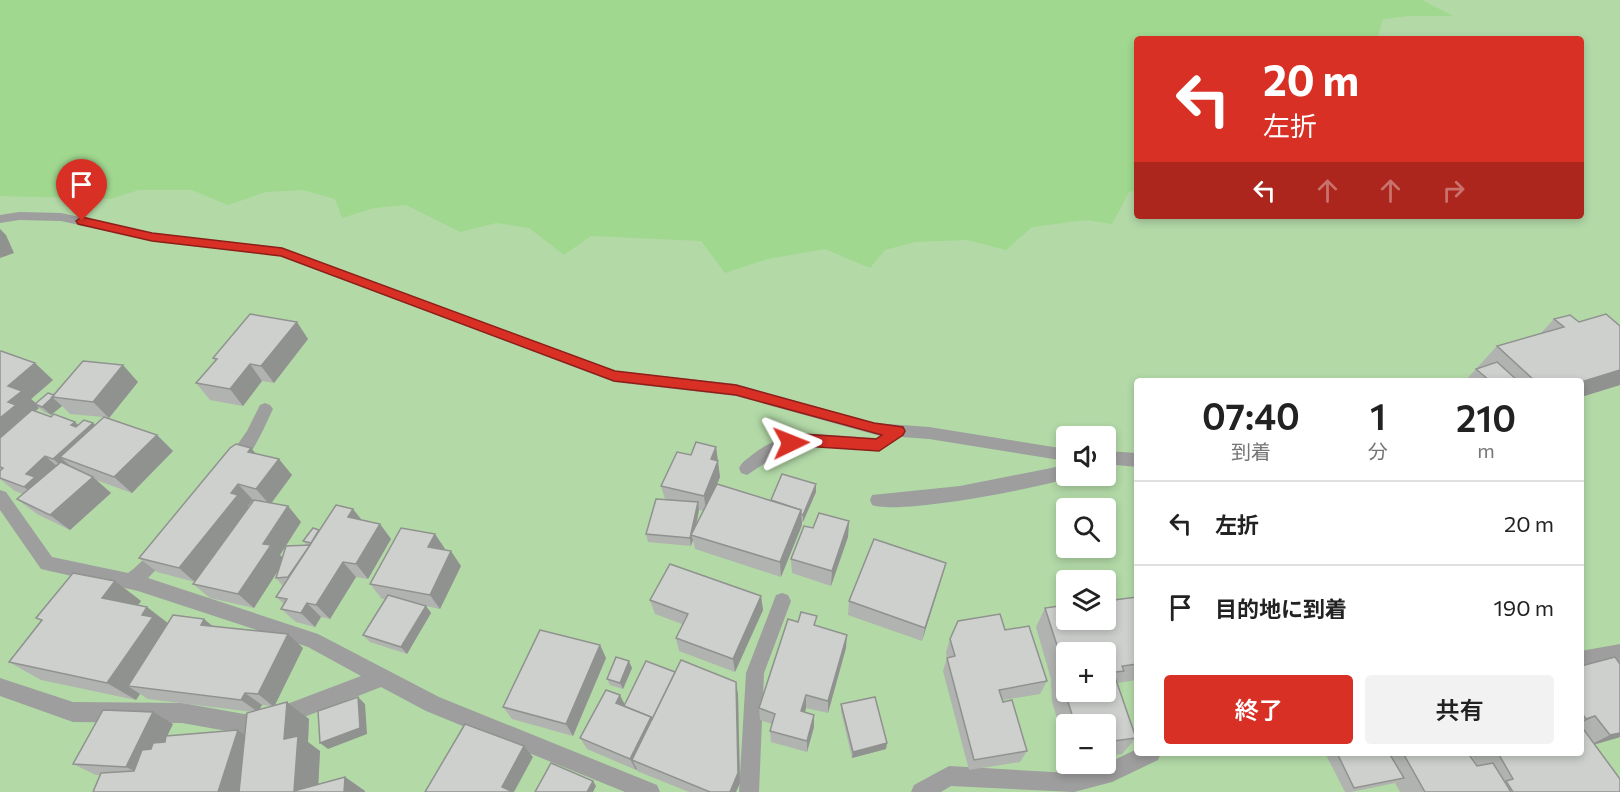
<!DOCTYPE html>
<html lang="ja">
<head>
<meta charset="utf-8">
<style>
	:root { --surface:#fff; --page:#f2f2f2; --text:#222; --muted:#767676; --line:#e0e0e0; --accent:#d93025 }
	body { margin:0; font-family:Commissioner,"Noto Sans JP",sans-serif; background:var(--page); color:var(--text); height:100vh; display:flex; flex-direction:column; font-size:22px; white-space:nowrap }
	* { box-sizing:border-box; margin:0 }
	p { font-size:20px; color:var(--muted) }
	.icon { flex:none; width:33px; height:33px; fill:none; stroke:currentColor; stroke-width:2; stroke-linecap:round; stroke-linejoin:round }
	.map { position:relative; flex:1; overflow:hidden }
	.sheet { position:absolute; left:1134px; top:378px; width:450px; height:378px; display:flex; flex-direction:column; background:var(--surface); border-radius:6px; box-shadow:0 3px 9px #0003 }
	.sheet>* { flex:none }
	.top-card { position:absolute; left:1134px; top:36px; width:450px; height:183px; border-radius:6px; box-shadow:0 3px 9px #0003; background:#d93025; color:#fff; overflow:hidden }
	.controls { position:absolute; left:1056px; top:426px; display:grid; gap:12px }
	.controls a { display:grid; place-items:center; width:60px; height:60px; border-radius:6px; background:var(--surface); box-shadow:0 3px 9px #0003; font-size:30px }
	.pin { position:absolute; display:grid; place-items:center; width:51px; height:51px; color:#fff; margin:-62px -26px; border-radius:50% 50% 50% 0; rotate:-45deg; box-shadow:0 0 6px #0007 }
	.pin .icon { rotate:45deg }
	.me { position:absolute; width:66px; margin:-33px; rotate:88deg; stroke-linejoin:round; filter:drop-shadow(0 0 4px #0008) }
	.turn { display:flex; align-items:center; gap:21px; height:126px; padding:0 30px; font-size:27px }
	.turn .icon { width:78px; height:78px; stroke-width:2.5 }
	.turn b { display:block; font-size:42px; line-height:51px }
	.lanes { display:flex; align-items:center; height:57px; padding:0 30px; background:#0003; justify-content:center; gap:30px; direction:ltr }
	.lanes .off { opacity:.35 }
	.eta { display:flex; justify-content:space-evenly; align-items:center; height:102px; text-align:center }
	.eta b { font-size:36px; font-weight:600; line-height:42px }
	.action { display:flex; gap:12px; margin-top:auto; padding:12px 30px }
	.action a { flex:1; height:69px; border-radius:6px; background:var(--accent); color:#fff; font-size:24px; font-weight:600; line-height:69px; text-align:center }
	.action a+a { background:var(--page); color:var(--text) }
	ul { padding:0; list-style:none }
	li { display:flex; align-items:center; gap:18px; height:84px; padding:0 30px; border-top:2px solid var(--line) }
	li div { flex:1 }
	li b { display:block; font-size:22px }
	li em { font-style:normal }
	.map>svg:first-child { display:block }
</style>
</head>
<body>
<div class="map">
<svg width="1620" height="792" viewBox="0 0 1620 792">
	<rect width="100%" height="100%" fill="#f7faf6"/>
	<path fill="#b3d9a7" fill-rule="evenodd" d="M0,0H1620V792H0ZM1137,39H1581V216H1137ZM1137,381H1581V753H1137ZM1066,436H1106V476H1066ZM1066,508H1106V548H1066ZM1066,580H1106V620H1066ZM1066,652H1106V692H1066ZM1066,724H1106V764H1066Z"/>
	<polygon fill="#a0d88f" points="0,0 1422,0 1453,16 1410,16 1383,19 1377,39 1137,39 1137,190 1129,192 1112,224 1086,220 1032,227 1006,250 967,240 915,242 885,250 870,268 825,249 768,259 725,273 701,241 591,236 564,255 529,228 496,223 460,232 406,205 374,208 342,218 335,199 303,190 266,192 228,205 192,190 139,190 110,199 0,196"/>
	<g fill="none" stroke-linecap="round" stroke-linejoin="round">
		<g fill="#9d9e9d" fill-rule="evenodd">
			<path d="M19,212L61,213L152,233L282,248L615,371L736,384L874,423L929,427L1066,449V461L929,439L901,437L879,451L803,446L783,451L747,475L741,473L739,468C742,462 747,459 752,455C788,425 833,436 876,438L880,436L736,396L614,382L280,256L152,241L61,221L19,220L0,223V215Z"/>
			<path d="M265,403L270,405L273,409C266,423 246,474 228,468L226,463L228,458L247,431L260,405Z"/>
			<polygon points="1106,451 1137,453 1137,467 1106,464"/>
			<path d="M1066,465V476L1072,477C1040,488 900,515 872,505L870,500L872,495L960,486Z"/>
			<path d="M0,490L6,492L52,557L128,573C140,565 150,550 163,545L169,548L172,553L148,578L318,634L439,697L657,785L660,792H625L426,711L381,687L266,732L244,734L182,723L73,722L0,696V678L73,702L182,703L244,714L266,712L361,676L308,647L138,591L41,569L0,510Z"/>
			<polygon points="782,593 788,595 791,601 764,673 759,792 739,792 746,673 776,595"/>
			<polygon points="1620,644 1620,662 1581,669 1581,651"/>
			<polygon points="1137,749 1137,753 1161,753 1158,760 1112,782 1074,792 951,786 941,792 911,792 914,785 949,766 1070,773 1110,762"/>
		</g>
	</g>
	<g fill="#b0b3af" fill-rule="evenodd">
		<polygon points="1554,319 1620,326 1620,385 1581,397 1581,381 1465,381 1497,346 1540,334"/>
		<polygon points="308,339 274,383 262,381 243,406 210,400 196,383 215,361 213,358"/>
		<path d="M0,352L53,380L31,399L36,403L54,395L138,382L109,418H105L157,435L173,451L132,493L96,480L111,493L70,530L37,514L17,499L23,494L15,491L0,479ZM62,406L70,414L103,417L95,425H78L75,422L51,417L35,411L39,408L44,412L51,415Z"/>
		<path d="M716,447L720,477L717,484L771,500L816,492L803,522H802V525L781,577L695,549L693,540L691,546L648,542L646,534L665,499L661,486L691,455ZM699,510L704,511L696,526Z"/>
		<polygon points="256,454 292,475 271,503 288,506 301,522 280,555 282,557 307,545 303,541 319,530 362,520 380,524 391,539 368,579 356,577 330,619 321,617 315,627 296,622 281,609 284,604 276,597 283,586 276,578 278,570 254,608 210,598 193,584 195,582 157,572 139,558"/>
		<polygon points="849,521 848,537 831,586 792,573 791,559 813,528"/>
		<polygon points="435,534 445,549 445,550 461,566 440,609 426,606 431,613 407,654 370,642 363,635 386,599 382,599 370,584"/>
		<polygon points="946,563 942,577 922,641 848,615 849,601"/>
		<path d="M115,581L141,601L138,605L168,623L213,626L303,648L274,706L287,702L309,719L308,742L320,751L318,784L345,777L365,791L96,775L73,764L173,724L167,736L238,730L245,734L253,712L148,699L140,694L136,700L41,680L9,662L41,621L36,618ZM262,705L272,706L259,710Z"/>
		<polygon points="761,596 763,610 735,672 679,651 676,638 682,624 655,614 650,600"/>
		<path d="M1137,597V680L1117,683L1136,738L1122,754L1106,756V724H1066V750L1052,701L1051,679L1036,627L1045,608ZM1106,652V692H1066Z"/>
		<polygon points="816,626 846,648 828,713 806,708 805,712 814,727 807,752 771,742 770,731 772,724 760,720 759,708"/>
		<polygon points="1005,630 1047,681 1040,694 1003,700 1027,751 1020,762 969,770 943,671 947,658 946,652 950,639"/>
		<polygon points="600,645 606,658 573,736 512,719 503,707"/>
		<polygon points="1620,664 1620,737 1595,744 1620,792 1400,792 1395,783 1351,792 1345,792 1325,753 1468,753 1477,766 1478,766 1470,753 1581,753 1581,666"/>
		<polygon points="632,668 623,689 610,685 607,679"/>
		<polygon points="675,672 738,694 740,783 736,792 689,792 637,771 637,769 636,770 587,749 580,738 624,704"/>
		<polygon points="841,704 887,743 886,749 852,758 841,711"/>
	</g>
	<g fill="#90928f">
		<polygon points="0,229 6,235 14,253 0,258"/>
		<polygon points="297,322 308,339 274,383 261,366"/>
		<polygon points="35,363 53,380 31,399 38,405 35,404 39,408 29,416 0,455 0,418 8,402 8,386"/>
		<polygon points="250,364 262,381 243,406 230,389"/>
		<polygon points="123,365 138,382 109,418 93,402"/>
		<polygon points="1620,370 1620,385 1581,397 1581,382"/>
		<polygon points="52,397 62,406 51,415 42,407"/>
		<polygon points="75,422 84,431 93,423 110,439 60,457 76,471 72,475 53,459 71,425"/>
		<polygon points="157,435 173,451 132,493 114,477"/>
		<polygon points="716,447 720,477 706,511 704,496 711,459"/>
		<polygon points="251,448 265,464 248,452"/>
		<polygon points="45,456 64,472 44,503 24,487 26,474"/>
		<polygon points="279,459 292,475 270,505 256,489"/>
		<polygon points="93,477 111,493 70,530 50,515"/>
		<polygon points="238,484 253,500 248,506 252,510 196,583 179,568"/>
		<polygon points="816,484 816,492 803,522 803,515"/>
		<polygon points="698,502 699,510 694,535 691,535 693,540 691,546 690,538"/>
		<polygon points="288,506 301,522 280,555 285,560 254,608 238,594 263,544"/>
		<polygon points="353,509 365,524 348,517"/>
		<polygon points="801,510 802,525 781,577 780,562"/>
		<polygon points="849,521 848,537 831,586 832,571"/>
		<polygon points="380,524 391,539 368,579 356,564"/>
		<polygon points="435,534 445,549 439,562 428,547"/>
		<polygon points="451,551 461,566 440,609 430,595"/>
		<polygon points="343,562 356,577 330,619 316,605"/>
		<polygon points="946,563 942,577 922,641 925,628"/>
		<polygon points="115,581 141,601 129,618 102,598"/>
		<polygon points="761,596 763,610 735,672 733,659"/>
		<polygon points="307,603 321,617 315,627 301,613"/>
		<polygon points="426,606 431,613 407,654 401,647"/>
		<polygon points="147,607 173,627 128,686 140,694 136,700 107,683 142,615"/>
		<polygon points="204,619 221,633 201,625"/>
		<polygon points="288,634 303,648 274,707 258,694"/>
		<polygon points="847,635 846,648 828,713 828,701"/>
		<polygon points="600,645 606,658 573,736 566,724"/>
		<polygon points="629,661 632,668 623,689 620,683"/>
		<polygon points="736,682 738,694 740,783 736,792 730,792"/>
		<polygon points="245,693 262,705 258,712 241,700"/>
		<polygon points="620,695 626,707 616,703"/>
		<polygon points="806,695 806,708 802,723 801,711"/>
		<polygon points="358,697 365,704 367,734 328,749 320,743"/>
		<polygon points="287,702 309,719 308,742 320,751 318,792 294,791 284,739"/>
		<polygon points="153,712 173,724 147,777 126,767"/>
		<polygon points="814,715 814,727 807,752 807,741"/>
		<polygon points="1595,716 1581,723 1581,721 1586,719"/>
		<polygon points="651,717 656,728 632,760 637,769 636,770 630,759"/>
		<polygon points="238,730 256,741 240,792 218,792"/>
		<polygon points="1620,733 1620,737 1617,738 1586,747 1610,735"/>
		<polygon points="887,743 886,749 852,758 853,752"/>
		<polygon points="524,746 533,757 514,792 502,787"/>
		<polygon points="345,777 365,791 365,792 344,792"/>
		<polygon points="593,781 596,786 593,792 587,792"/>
	</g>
	<g fill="#cdd0cc" stroke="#90928f" stroke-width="1.5">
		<polygon points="250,314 297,322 261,366 250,364 230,389 196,383 217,359 213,358"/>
		<polygon points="1606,314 1620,326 1620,370 1581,382 1535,381 1497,346 1564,327 1554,319 1570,315 1579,322"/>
		<polygon points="1,351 35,363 8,386 22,391 8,402 16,405 0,418 0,352"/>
		<polygon points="83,361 123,365 93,402 52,397"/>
		<polygon points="1497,362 1518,381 1490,381 1476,369"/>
		<polygon points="48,393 54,395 52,397 53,397 42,407 35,404"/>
		<polygon points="32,410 51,417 54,414 75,422 71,425 76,427 84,420 93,423 53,459 45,456 26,474 35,477 24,487 0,478 0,471 3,468 0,467 0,438"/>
		<polygon points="104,417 157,435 114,477 60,457"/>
		<polygon points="696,442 716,447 711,459 718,461 704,496 661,486 677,452 691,455"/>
		<polygon points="236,444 251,448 248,452 279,459 256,489 238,484 231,493 238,495 179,568 139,558 230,448"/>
		<polygon points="61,462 93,477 50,515 17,499"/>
		<polygon points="782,474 816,484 803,515 801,514 801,510 771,500"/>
		<polygon points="717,484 801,510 780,562 691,535"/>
		<polygon points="656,499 698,502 690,538 646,534"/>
		<polygon points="254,500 288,506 263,544 271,545 238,594 193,584"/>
		<polygon points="336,505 353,509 348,517 380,524 356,564 343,562 316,605 307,603 301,613 281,609 287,599 276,597"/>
		<polygon points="819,513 849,521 832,571 791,559 804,526 813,528"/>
		<polygon points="313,528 319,530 311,543 303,541"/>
		<polygon points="401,528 435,534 428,547 451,551 430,595 370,584"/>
		<polygon points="874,539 946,563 925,628 849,601"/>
		<polygon points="310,545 288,577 276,578 286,546"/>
		<polygon points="670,564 761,596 733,659 676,638 688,614 650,600"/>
		<polygon points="73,573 115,581 102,598 147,607 142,615 153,617 107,683 9,662 42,620 36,618"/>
		<polygon points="388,595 426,606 401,647 363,635"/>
		<polygon points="1137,597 1137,664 1122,666 1124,671 1106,673 1106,652 1066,652 1066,692 1106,692 1106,678 1115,677 1136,738 1106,742 1106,724 1075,724 1062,683 1062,661 1045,608 1066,605 1066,620 1106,620 1106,601"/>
		<polygon points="801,612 817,616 814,625 847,635 828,701 806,695 801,711 814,715 807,741 770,731 775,714 759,708 788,619 798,622"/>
		<polygon points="1000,614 1005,630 1029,626 1047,681 999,690 1003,702 1012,700 1027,751 974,760 947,658 955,656 950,639 958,621"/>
		<polygon points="173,615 204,619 201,625 288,634 258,694 245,693 241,700 128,686"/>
		<polygon points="540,630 600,645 566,724 503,707"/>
		<polygon points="616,657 629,661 620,683 607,679"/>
		<polygon points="1615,657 1620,664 1620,733 1610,735 1595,716 1586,719 1581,712 1581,666"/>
		<polygon points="681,660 736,682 738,773 730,792 710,792 632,760"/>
		<polygon points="646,661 675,672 652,719 651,717 624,706"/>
		<polygon points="606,690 620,695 616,703 651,717 630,759 580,738"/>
		<polygon points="358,697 360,728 320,743 318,711"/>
		<polygon points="875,697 887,743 853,752 841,704"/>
		<polygon points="287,702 284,739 298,736 294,791 345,777 344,792 239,792 247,713"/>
		<polygon points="103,710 153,712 126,767 73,764"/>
		<polygon points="465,724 524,746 502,787 513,792 425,792"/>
		<polygon points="238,730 218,792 93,792 101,773 134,771 142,750 151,749 153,743 165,742 166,736"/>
		<polygon points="1581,730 1584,730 1620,779 1620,792 1513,792 1506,781 1513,779 1498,753 1581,753"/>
		<polygon points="1337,753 1389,753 1404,778 1354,788"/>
		<polygon points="1403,753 1468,753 1477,766 1493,763 1511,792 1425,792"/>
		<polygon points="551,763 593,781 587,792 535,792"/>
	</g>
	<polygon fill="#d93025" stroke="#8d1f18" stroke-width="1.5" points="82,217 152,233 282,248 615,371 736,385 874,423 903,427 905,431 903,435 879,451 803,446 791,448 786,447 784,443 786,439 803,434 876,439 882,435 736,395 614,381 281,256 152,241 78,224 76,221"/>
</svg>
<div class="controls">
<a><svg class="icon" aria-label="sound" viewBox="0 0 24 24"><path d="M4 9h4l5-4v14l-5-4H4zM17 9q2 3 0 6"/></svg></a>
<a><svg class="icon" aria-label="search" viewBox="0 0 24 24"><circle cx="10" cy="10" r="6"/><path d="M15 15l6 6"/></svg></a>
<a><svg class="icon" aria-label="layers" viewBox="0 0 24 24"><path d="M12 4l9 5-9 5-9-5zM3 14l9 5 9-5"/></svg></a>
<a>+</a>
<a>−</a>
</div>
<div class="pin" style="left:82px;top:221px;background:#d93025"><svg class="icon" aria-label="arrive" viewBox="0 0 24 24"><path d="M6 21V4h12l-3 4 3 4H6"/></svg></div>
<svg class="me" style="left:791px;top:443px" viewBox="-20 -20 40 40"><path d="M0-17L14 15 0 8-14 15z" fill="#d93025" stroke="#fff" stroke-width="4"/></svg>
<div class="top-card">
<div class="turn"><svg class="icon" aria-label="left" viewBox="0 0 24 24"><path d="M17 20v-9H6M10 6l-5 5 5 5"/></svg><div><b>20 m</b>左折</div></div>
<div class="lanes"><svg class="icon" aria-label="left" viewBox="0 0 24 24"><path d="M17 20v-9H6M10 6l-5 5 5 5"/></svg><svg class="icon off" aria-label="ahead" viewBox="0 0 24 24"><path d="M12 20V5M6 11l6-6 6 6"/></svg><svg class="icon off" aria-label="ahead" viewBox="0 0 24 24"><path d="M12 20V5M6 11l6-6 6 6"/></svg><svg class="icon off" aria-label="right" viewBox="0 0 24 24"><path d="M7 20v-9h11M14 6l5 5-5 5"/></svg></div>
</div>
<section class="sheet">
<div class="eta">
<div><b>07:40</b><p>到着</p></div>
<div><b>1</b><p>分</p></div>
<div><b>210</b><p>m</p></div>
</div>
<ul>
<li><svg class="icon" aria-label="left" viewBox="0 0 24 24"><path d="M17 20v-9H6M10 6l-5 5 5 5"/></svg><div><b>左折</b></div><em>20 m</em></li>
<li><svg class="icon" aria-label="arrive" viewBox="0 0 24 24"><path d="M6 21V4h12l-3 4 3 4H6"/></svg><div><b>目的地に到着</b></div><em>190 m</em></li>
</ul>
<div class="action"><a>終了</a><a>共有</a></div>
</section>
</div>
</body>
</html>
